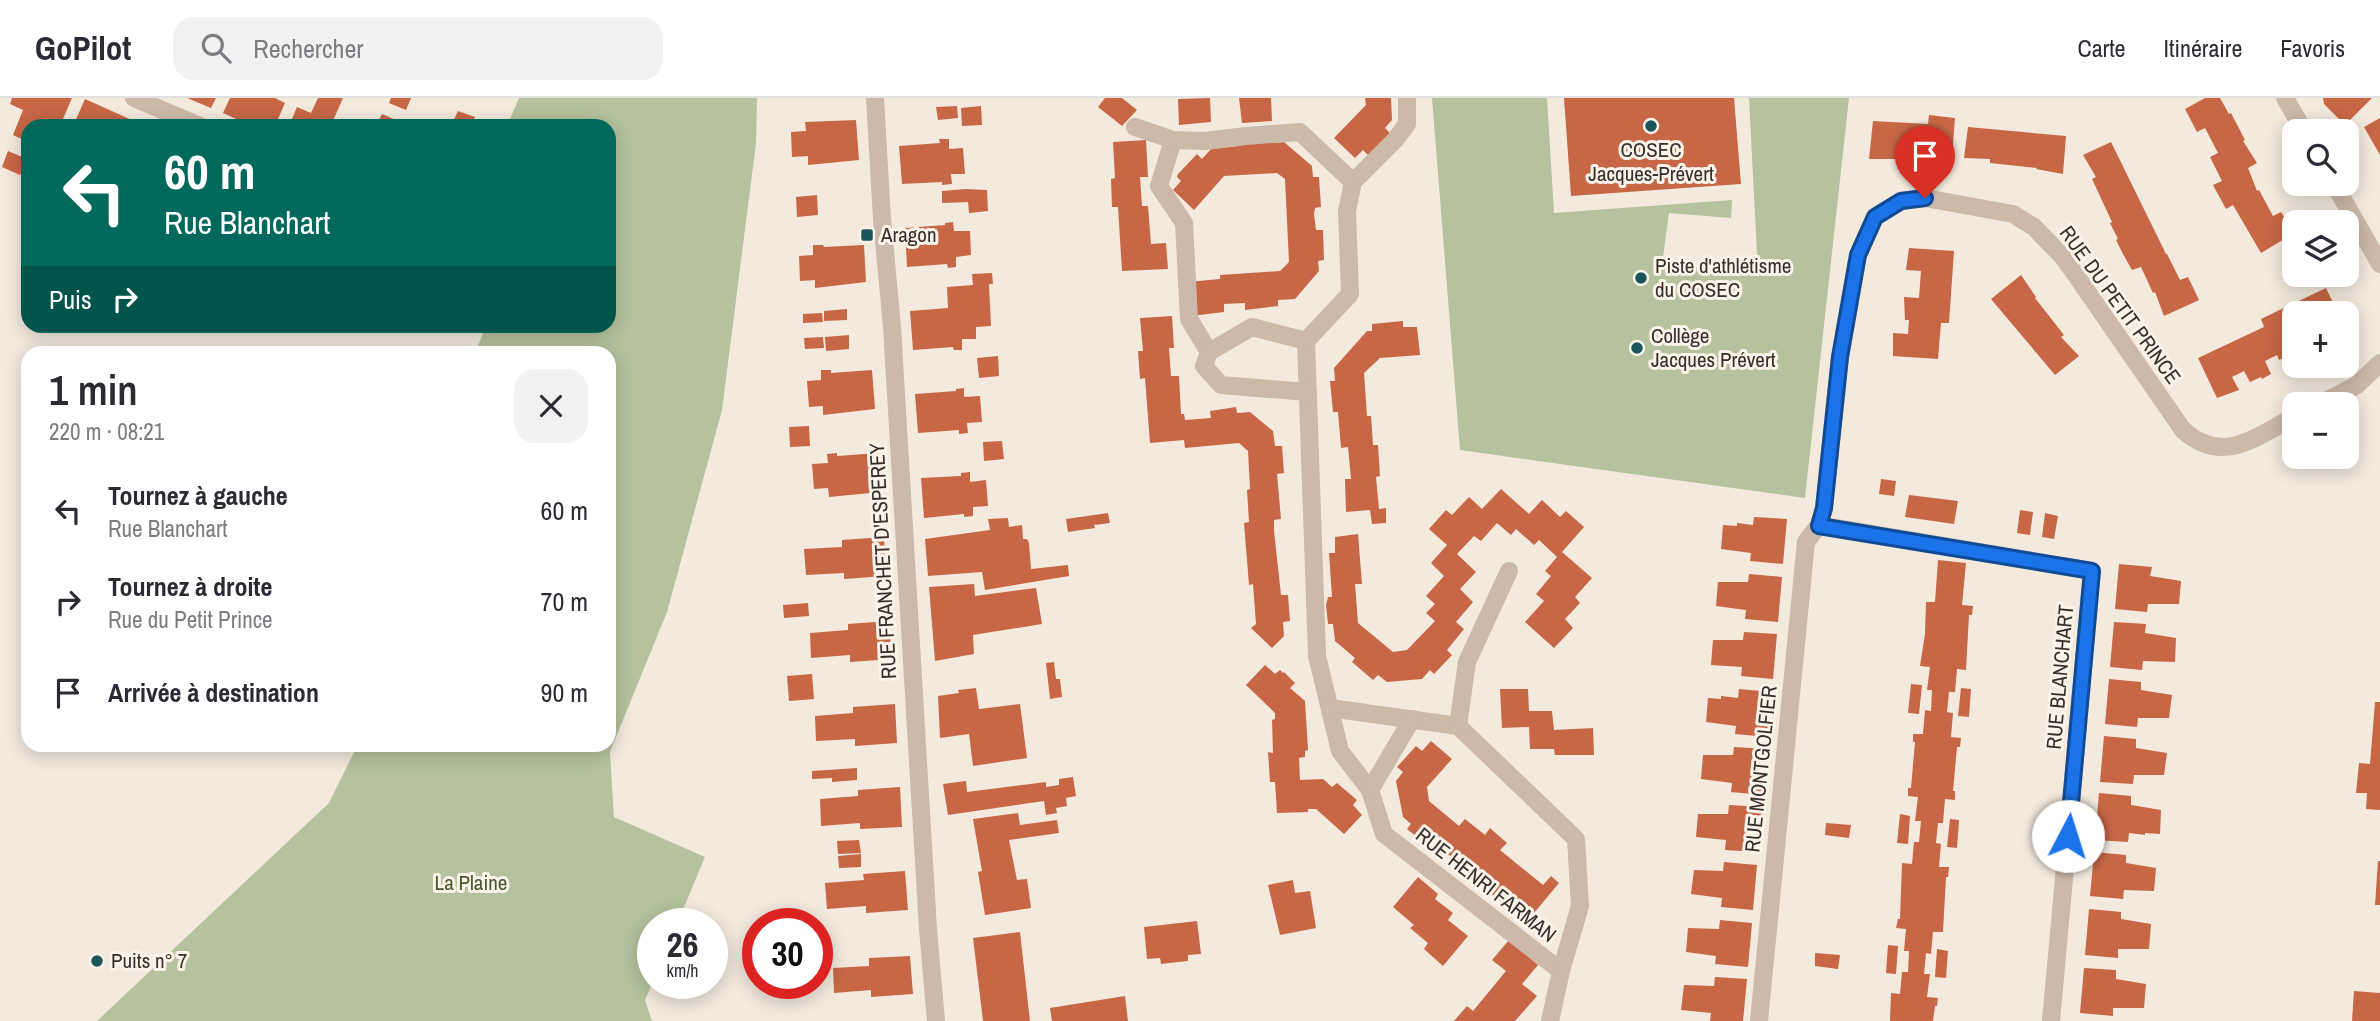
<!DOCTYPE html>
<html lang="fr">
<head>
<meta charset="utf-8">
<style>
	:root { --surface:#fff; --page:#f2f2f3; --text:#2b2b33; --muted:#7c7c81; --line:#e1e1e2 }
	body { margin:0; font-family:"Archivo Narrow",sans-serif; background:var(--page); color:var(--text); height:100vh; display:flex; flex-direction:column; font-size:26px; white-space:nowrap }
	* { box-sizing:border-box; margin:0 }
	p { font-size:23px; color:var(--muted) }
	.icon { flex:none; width:38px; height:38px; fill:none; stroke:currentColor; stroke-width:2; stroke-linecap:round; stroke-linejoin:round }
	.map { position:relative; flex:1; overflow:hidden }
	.side { position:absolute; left:21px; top:248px; width:595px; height:406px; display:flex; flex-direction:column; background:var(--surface); border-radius:21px; box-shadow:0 4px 18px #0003 }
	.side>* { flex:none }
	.hud { position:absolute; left:21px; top:21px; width:595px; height:214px; border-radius:21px; box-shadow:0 4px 18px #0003; background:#00695c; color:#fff; overflow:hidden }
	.buttons { position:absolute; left:2282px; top:21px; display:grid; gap:14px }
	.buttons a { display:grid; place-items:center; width:77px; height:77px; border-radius:14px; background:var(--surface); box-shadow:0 4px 18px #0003; font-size:35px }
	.speed { position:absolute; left:637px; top:810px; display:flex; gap:14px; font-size:35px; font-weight:700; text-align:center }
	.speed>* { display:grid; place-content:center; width:91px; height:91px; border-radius:50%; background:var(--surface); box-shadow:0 4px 18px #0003; line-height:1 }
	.speed small { font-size:18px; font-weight:400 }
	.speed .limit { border:10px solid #d22; background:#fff; color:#111 }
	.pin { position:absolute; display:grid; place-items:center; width:60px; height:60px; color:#fff; margin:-72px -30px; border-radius:50% 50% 50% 0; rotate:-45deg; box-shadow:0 0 7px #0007 }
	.pin .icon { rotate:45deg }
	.me { position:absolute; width:77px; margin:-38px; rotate:5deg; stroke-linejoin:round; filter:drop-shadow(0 0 5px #0008) }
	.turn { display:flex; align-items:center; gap:24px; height:147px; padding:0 28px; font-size:32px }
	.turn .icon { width:91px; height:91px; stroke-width:2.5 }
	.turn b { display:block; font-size:49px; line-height:60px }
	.then { display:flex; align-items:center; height:66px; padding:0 28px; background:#0003; gap:14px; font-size:26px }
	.round { display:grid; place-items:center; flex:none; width:74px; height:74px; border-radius:21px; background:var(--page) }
	.summary { display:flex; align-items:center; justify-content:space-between; height:119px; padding:0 28px }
	h1 { font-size:42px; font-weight:600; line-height:52px }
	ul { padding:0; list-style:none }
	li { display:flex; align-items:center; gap:21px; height:91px; padding:0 28px }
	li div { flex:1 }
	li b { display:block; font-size:26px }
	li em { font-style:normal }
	header { display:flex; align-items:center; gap:42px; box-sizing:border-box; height:98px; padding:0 35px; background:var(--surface); border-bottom:2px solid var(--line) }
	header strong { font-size:33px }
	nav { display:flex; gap:38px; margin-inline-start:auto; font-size:24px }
	.search { width:490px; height:63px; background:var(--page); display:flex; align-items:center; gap:18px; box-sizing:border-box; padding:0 24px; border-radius:21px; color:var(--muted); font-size:26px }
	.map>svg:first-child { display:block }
</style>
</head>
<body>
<header>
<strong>GoPilot</strong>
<div class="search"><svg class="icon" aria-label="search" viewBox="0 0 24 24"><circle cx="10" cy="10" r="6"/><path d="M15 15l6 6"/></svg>Rechercher</div>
<nav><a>Carte</a><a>Itinéraire</a><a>Favoris</a></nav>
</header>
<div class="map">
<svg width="2380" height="923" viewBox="0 0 2380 923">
	<rect width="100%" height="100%" fill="#f3e9dd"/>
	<g fill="#b5c29d">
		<polygon points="519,0 757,0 756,45 722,312 667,514 610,654 614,719 705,759 677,826 653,826 653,883 645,902 652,923 97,923 329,705 357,648 609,648 609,256 475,255 486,228 609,228 609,28 507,28"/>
		<polygon points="1432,0 1547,0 1554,115 1732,102 1731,120 1669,115 1662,166 1758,175 1749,0 1849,0 1805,400 1460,352"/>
	</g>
	<g fill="#c76746">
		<polygon points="12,0 72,0 60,28 46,22 43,28 28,28 28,44 13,37 23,12 10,6"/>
		<polygon points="187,0 216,0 211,10"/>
		<polygon points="230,0 275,0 285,5 275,28 252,28 223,15"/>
		<polygon points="318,0 343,0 332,25 340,28 289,28 297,9 311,15"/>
		<polygon points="391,0 411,0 406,12 389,5"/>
		<polygon points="1105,0 1122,0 1137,12 1122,28 1098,9"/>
		<polygon points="1210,0 1211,24 1179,27 1178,1"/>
		<polygon points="1239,0 1271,0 1272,23 1242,25"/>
		<polygon points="1365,0 1391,0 1392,22 1385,30 1390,35 1368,57 1363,52 1355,60 1334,40 1366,7"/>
		<polygon points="1564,0 1734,0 1741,86 1571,98"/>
		<polygon points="2205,0 2220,0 2229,16 2231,15 2245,42 2243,43 2257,65 2248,70 2257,93 2259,92 2273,118 2281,114 2294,135 2261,155 2233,107 2226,111 2213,87 2222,83 2210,59 2218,55 2205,30 2197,34 2185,11"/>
		<polygon points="2323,0 2372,0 2345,27 2324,6"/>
		<polygon points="85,1 134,23 132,28 73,28"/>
		<polygon points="957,8 958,20 938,22 936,9"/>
		<polygon points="981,8 982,27 962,28 961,10"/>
		<polygon points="458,13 475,19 471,28 451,28"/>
		<polygon points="382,16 405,26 404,28 376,28"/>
		<polygon points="1929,17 1955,20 1952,58 1943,55 1897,53 1896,61 1869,61 1873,23 1928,26"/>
		<polygon points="2380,20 2380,57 2364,29"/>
		<polygon points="856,22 859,62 808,67 808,58 792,59 791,34 806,33 805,24"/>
		<polygon points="1968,29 2066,38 2063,76 2036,71 2037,70 1990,65 1990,61 1964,60"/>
		<polygon points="1271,39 1272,45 1284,44 1312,68 1313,79 1319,79 1321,109 1315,110 1314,116 1316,132 1323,132 1324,162 1318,163 1319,173 1295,201 1278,202 1278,208 1245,212 1245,205 1224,206 1224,214 1191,218 1188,184 1220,181 1220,177 1280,173 1289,164 1285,81 1277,75 1224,78 1194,112 1173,92 1181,83 1177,79 1178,76 1197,56 1202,61 1211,51 1238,48 1238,42"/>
		<polygon points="939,41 949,41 949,51 963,50 965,76 951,76 952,86 942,87 942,84 902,86 899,48 940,45"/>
		<polygon points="1146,42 1148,79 1140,79 1142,108 1148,108 1151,146 1166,145 1168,171 1122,173 1118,109 1112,109 1111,81 1115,80 1113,44"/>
		<polygon points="2111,44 2166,156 2167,156 2180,182 2188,179 2199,202 2164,218 2155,194 2153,195 2141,169 2132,172 2123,156 2116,142 2118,141 2110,125 2112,124 2092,81 2096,79 2083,57"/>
		<polygon points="8,53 27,61 20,77 2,69"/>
		<polygon points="966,91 987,92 988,113 969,115 968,104 942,105 942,93"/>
		<polygon points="817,97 818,117 797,119 796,99"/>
		<polygon points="953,124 954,133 970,133 971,157 956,159 956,169 948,170 947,166 907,169 905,130 945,127 945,125"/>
		<polygon points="813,147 823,147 824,149 864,147 866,184 815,190 815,182 800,183 799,158 813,157"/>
		<polygon points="1909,150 1954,153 1949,225 1941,225 1938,261 1893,258 1893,235 1908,236 1909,222 1905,222 1904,199 1919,200 1921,173 1906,172"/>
		<polygon points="992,175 993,186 989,186 991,228 976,229 976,241 962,241 962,252 954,252 953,249 913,252 910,213 948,210 947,189 973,187 972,176"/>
		<polygon points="2021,177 2036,199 2035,200 2064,237 2061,239 2079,258 2055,277 1991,201"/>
		<polygon points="2326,190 2338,215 2294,215 2294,256 2279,262 2277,257 2265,263 2271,276 2262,281 2261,279 2250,284 2244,273 2232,279 2239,292 2217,300 2198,260 2264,229 2261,221"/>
		<polygon points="847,211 847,222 824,223 824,213"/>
		<polygon points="822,215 823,224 803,225 803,216"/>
		<polygon points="1172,218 1174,250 1169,250 1171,278 1179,278 1181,316 1184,316 1185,322 1211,320 1210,313 1236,309 1237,315 1250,314 1273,333 1275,348 1282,348 1284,375 1277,376 1281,421 1274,422 1274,433 1281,497 1288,497 1290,523 1283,524 1284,538 1272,550 1251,530 1256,526 1253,486 1249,487 1244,425 1249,424 1247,392 1250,391 1248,353 1239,345 1185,350 1184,342 1150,345 1145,280 1140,281 1138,253 1143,253 1140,220"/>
		<polygon points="1403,223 1403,229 1417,229 1420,257 1380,260 1364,275 1367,318 1371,318 1373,347 1378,347 1380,378 1376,379 1379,411 1386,410 1386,425 1372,426 1370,412 1346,414 1345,381 1351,381 1348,349 1341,350 1338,314 1333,314 1330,283 1335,283 1334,270 1367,233 1372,233 1372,226"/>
		<polygon points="849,237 849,251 826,253 825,239"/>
		<polygon points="823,239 824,250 805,251 804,240"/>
		<polygon points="998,258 999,278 979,280 977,260"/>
		<polygon points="821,272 831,272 831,275 872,272 875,311 823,317 823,308 809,309 807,283 821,282"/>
		<polygon points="964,290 964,299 980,298 982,324 967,325 968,335 959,336 959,332 918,335 915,296 956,293 956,291"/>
		<polygon points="809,328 810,348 790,349 789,329"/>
		<polygon points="1002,343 1004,361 984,363 983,344"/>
		<polygon points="837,355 837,358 878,355 881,394 829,399 828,390 814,391 812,366 828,365 827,356"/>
		<polygon points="970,374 970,384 986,382 988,408 973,409 973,418 964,419 964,416 924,420 921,380 961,378 961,375"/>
		<polygon points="1881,381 1896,383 1894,398 1879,396"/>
		<polygon points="1501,391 1529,416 1542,402 1560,419 1566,413 1584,429 1562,454 1592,480 1575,499 1580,505 1565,521 1573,530 1554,550 1525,524 1544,503 1536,496 1551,478 1545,473 1557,459 1539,442 1534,447 1516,431 1511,437 1497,425 1481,443 1474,438 1457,456 1476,474 1460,491 1473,504 1456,524 1464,531 1447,552 1452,557 1434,576 1430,572 1422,581 1387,584 1378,577 1373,582 1352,564 1355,560 1335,543 1333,526 1328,526 1326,507 1328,499 1332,499 1329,455 1335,455 1335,439 1358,436 1362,486 1355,486 1358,525 1393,554 1407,552 1435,523 1426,515 1435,506 1426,498 1444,478 1431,465 1447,447 1429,431 1446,412 1452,417 1469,399 1482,411"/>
		<polygon points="1909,397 1958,403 1954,426 1905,419"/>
		<polygon points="2020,412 2033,414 2030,437 2017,435"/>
		<polygon points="1108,415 1110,425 1094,427 1095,430 1068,434 1066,421"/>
		<polygon points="2045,415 2058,418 2054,441 2042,439"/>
		<polygon points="1754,419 1787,421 1783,466 1750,463 1751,455 1721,451 1723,427 1737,428 1737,425 1753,427"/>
		<polygon points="1008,420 1009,429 1022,427 1023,441 1027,441 1029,445 1031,471 1068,467 1069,478 985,492 982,474 928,478 925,441 990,432 988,421"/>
		<polygon points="884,439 886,478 844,481 844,475 806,477 804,451 842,449 842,442"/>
		<polygon points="1938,462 1966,465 1962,507 1973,508 1972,517 1969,517 1966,572 1957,571 1955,594 1949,594 1947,614 1953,615 1951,639 1961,640 1960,649 1957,649 1953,693 1955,693 1955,702 1945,701 1943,725 1938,725 1936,745 1941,746 1939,769 1949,769 1948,779 1946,779 1943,834 1933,834 1931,856 1926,855 1924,876 1930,876 1927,899 1938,900 1937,908 1935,908 1933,923 1890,923 1891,895 1900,896 1902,874 1908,874 1909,853 1904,853 1906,831 1896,830 1898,821 1900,821 1902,765 1912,766 1914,744 1919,744 1921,723 1915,723 1918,699 1908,698 1908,690 1911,690 1915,644 1913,644 1913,636 1923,636 1925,612 1931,613 1932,592 1927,592 1930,569 1920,568 1925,536 1926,504 1935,504"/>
		<polygon points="2119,466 2152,469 2150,478 2181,483 2179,506 2148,506 2147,514 2115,511"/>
		<polygon points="1749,476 1782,479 1778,524 1745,521 1746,512 1716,508 1718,484 1748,484"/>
		<polygon points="974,486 975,498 1036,490 1042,526 973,537 974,556 935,563 929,489"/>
		<polygon points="808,505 809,518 784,520 783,507"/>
		<polygon points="889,523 892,561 850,564 850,557 811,560 810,535 848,532 848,526"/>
		<polygon points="2114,524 2146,526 2145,535 2176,540 2175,564 2143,563 2142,572 2110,569"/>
		<polygon points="1744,534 1777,536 1773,581 1741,578 1742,569 1711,567 1713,542 1743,542"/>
		<polygon points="1054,564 1056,581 1060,581 1062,599 1050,601 1046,565"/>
		<polygon points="1265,567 1275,576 1280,572 1283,575 1284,574 1295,585 1290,590 1305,603 1308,652 1305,653 1305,659 1299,660 1300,682 1323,681 1332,689 1337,685 1357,702 1353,707 1362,717 1344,736 1316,711 1308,711 1308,714 1277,715 1275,684 1270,684 1268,654 1273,655 1272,622 1275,621 1275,615 1246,587"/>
		<polygon points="812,576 814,601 789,603 787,578"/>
		<polygon points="2109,581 2141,584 2141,592 2172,597 2169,620 2138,620 2137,629 2105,626"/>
		<polygon points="1911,586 1922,587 1919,616 1908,615"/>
		<polygon points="976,590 979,611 1020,606 1027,660 973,668 969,636 940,640 938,598 959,595 958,592"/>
		<polygon points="1961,590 1971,591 1969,619 1958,618"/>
		<polygon points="1500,591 1528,591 1529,613 1552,613 1554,632 1593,630 1594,657 1555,657 1554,651 1530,651 1529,629 1502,630"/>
		<polygon points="1739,591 1772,594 1768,639 1735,636 1736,628 1706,624 1708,600 1721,601 1721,598 1738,600"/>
		<polygon points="2375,604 2380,604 2380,712 2366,711 2367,695 2356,695 2359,665 2370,666"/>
		<polygon points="895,606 897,645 855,648 855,641 816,643 815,618 853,615 853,609"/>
		<polygon points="2104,638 2136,641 2136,650 2167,655 2164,677 2134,677 2133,686 2100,684"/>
		<polygon points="1431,643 1452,661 1427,689 1429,703 1459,728 1465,721 1485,737 1490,730 1507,745 1500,752 1543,787 1551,778 1559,785 1534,815 1526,809 1518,818 1476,783 1482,775 1466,761 1460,767 1432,742 1427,747 1407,731 1411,726 1403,719 1396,683 1403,674 1397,669 1416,648 1422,653"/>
		<polygon points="1734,649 1767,651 1763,697 1731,694 1732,685 1701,681 1703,657 1733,657"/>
		<polygon points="857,670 857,682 832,684 832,680 812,681 812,673"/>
		<polygon points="1073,679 1076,698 1066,700 1067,708 1056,710 1057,715 1046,717 1044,703 948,717 943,686 966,683 967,694 1046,684 1046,689 1059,687 1059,681"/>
		<polygon points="900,689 902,729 860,731 860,725 821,728 820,701 858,698 858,692"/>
		<polygon points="2099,695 2131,698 2131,707 2161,712 2160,736 2145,735 2145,737 2129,735 2128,744 2095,742"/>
		<polygon points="1729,707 1762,709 1758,754 1725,752 1726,742 1696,739 1698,716 1728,716"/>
		<polygon points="1018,715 1020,727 1057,722 1059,735 1009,742 1017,782 1027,781 1031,810 985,817 978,774 982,773 973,721"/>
		<polygon points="1900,716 1910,718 1908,746 1897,745"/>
		<polygon points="1950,721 1959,722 1957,750 1947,749"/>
		<polygon points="1826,725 1851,727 1849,740 1825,737"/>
		<polygon points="859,742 861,755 838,756 837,743"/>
		<polygon points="2094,754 2126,757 2126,765 2156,770 2154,793 2124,792 2123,801 2090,798"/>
		<polygon points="861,756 861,769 839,770 838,758"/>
		<polygon points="2378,763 2380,763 2380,807 2375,807"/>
		<polygon points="1724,764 1757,767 1753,812 1721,809 1722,800 1691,796 1694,772 1723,773"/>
		<polygon points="905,773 908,812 866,815 866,808 827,811 825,785 864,782 863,776"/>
		<polygon points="1418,779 1438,796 1435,801 1453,815 1448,822 1468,838 1443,868 1424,851 1428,845 1410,830 1414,827 1393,809"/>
		<polygon points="1293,782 1295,795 1310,793 1316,830 1280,837 1268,787"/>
		<polygon points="2089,811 2121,814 2121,821 2151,826 2149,851 2118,851 2118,860 2085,857"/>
		<polygon points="1720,822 1752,825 1748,869 1715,866 1716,858 1686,854 1688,830 1719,831"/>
		<polygon points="1197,823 1201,856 1188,857 1188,863 1161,866 1160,860 1147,861 1144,829"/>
		<polygon points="1020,834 1030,923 983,923 973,840"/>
		<polygon points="1509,842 1538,867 1522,886 1537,898 1515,923 1454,923 1467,908 1473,913 1506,873 1492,862"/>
		<polygon points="1888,847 1898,848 1896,876 1886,875"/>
		<polygon points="1937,851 1948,853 1946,880 1935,879"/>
		<polygon points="1815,855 1840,857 1838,871 1815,868"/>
		<polygon points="910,858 913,896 871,899 871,892 834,895 833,870 869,868 869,860"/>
		<polygon points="2084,870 2116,872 2116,881 2146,886 2144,910 2113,910 2113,918 2080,915"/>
		<polygon points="1715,879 1747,881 1743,923 1710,923 1711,915 1681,912 1684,887 1714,888"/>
		<polygon points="2354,893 2380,895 2380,923 2352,923"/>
		<polygon points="1125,898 1128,923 1052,923 1050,910"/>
	</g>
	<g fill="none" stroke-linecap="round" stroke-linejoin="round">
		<polyline stroke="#cbb9a9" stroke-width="18" points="1173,42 1159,88 1184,125 1189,221 1209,254"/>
		<g stroke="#cbb9a9" stroke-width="18">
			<polyline points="134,0 200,28"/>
			<polyline points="1407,0 1407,26 1395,42 1353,84 1347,113 1350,196 1306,243 1317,558 1340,653 1370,692 1384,736 1561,873"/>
			<polyline points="2285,0 2304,33"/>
			<polyline points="1135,29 1173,42 1205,43 1246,38 1300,34 1353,84"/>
			<polyline points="2334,86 2380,166"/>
			<polyline points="1306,243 1252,229 1209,254 1204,268 1221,287 1308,294"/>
			<polyline points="2320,306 2357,287 2380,265"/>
			<polyline points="1819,427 2092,473 2051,923"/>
			<polyline points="1330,610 1458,628 1576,741 1580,808 1561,873 1550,923"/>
			<polyline points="1458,628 1467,564 1509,473"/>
			<polyline points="1370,692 1412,621"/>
			<path d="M1759,923L1806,444L1819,427L1824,410L1840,259L1858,157L1875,119L1901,103L1925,100L2013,116L2034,129L2062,158L2073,173L2183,332C2223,368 2255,339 2294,319"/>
		</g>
		<polyline stroke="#cbb9a9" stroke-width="18" points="875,0 882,121 892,229 928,831 936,923"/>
	</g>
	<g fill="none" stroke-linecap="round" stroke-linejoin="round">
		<defs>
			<polyline id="route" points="1925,100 1901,103 1875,119 1858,157 1840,259 1824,410 1819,428 2092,473 2068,738"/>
		</defs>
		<use href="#route" stroke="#114b97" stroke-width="18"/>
		<use href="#route" stroke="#1a73e8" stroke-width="12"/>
	</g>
	<g fill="#1d565a" stroke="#faf3ea" stroke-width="2.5">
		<circle cx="1651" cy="28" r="7"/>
		<rect x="860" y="130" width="14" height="14" rx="3.5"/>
		<circle cx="1641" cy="180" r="7"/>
		<circle cx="1637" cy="250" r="7"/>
		<circle cx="97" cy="863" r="7"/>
	</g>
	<g text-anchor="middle" stroke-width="6" stroke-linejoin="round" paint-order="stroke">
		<g font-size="21" fill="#382e29" stroke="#faf3ea" text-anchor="start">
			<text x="1651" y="59" text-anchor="middle">COSEC<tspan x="1651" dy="24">Jacques-Prévert</tspan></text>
			<text x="881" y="144">Aragon</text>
			<text x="1655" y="175">Piste d'athlétisme<tspan x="1655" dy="24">du COSEC</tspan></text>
			<text x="1651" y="245">Collège<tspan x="1651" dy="24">Jacques Prévert</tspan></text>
			<text x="111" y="870">Puits n° 7</text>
		</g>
		<g font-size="21" fill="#382e29" stroke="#faf3ea">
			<text transform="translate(2120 207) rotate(54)" y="7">RUE DU PETIT PRINCE</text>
			<text transform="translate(883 463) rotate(-93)" y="7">RUE FRANCHET D'ESPEREY</text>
			<text transform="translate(2060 579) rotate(-85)" y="7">RUE BLANCHART</text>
			<text transform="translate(1761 671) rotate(-84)" y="7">RUE MONTGOLFIER</text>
			<text transform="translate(1486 787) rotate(38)" y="7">RUE HENRI FARMAN</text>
		</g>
		<g font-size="21" fill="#47572c" stroke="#faf3ea">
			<text x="471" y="792">La Plaine</text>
		</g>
	</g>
</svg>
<div class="buttons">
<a><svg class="icon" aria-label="search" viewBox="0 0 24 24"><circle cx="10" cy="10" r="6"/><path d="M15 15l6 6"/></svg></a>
<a><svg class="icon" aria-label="layers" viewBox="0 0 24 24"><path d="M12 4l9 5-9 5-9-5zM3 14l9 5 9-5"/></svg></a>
<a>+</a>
<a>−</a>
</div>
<div class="speed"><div>26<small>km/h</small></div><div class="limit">30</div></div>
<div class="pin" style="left:1925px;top:100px;background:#d93025"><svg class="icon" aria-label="arrive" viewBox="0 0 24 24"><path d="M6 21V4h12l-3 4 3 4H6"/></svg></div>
<svg class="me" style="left:2068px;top:738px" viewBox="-20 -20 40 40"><circle r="19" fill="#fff"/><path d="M0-13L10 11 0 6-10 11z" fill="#1a73e8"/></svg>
<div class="hud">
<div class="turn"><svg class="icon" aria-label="left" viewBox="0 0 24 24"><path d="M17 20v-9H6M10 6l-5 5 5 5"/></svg><div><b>60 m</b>Rue Blanchart</div></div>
<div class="then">Puis<svg class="icon" aria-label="right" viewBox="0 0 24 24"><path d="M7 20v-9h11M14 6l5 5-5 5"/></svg></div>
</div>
<section class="side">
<div class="summary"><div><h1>1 min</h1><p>220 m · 08:21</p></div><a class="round"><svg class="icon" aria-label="close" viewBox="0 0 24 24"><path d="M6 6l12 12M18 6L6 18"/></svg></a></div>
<ul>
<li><svg class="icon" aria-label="left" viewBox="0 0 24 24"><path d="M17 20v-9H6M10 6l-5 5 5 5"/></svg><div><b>Tournez à gauche</b><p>Rue Blanchart</p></div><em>60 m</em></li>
<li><svg class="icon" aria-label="right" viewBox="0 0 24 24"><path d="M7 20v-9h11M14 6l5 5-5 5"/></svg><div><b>Tournez à droite</b><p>Rue du Petit Prince</p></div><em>70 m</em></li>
<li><svg class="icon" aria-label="arrive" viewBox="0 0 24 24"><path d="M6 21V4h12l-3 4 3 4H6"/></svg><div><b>Arrivée à destination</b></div><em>90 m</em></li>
</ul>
</section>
</div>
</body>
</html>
